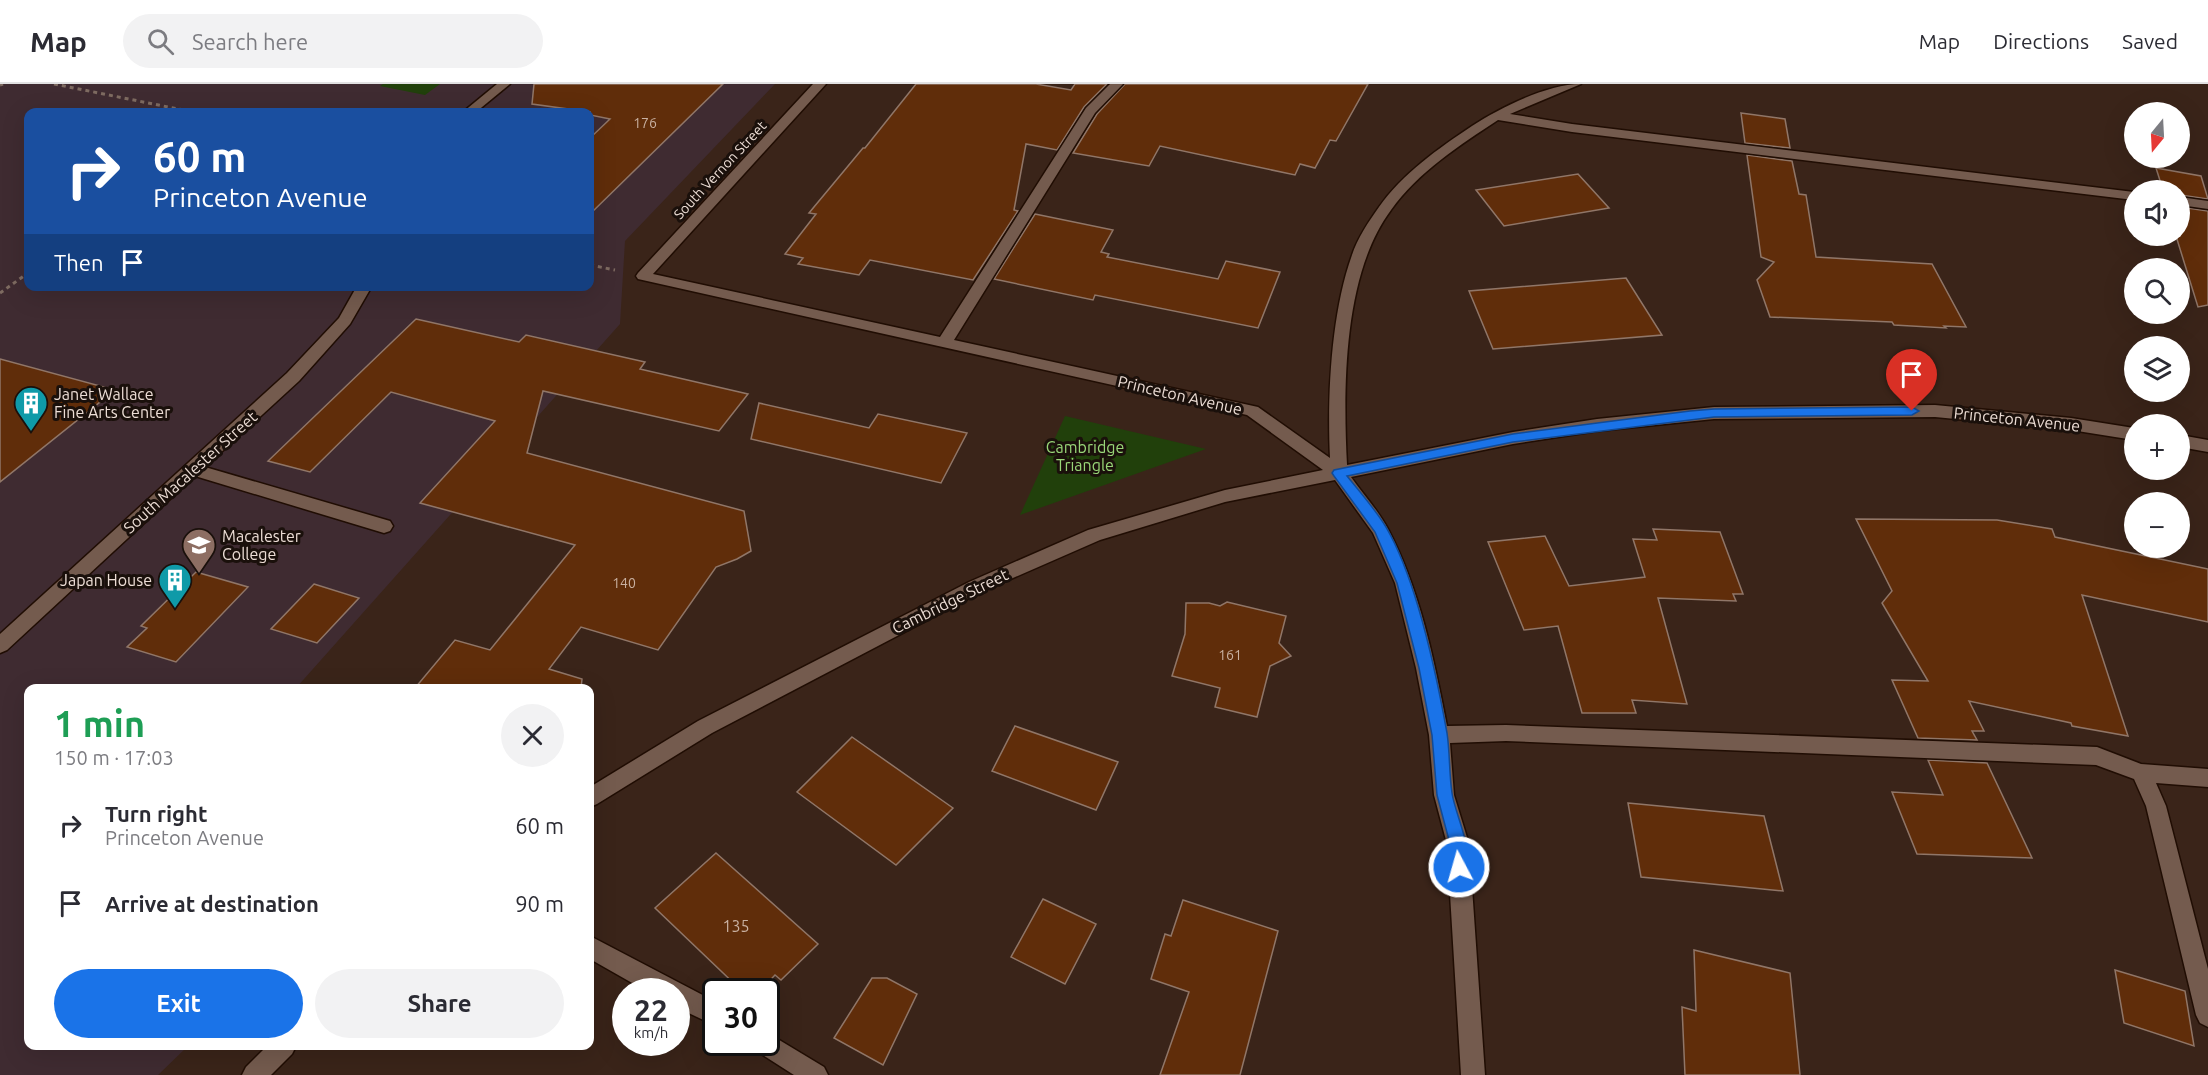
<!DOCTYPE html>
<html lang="en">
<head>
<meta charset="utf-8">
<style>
	:root { --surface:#fff; --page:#f2f2f3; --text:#2b2b33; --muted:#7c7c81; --line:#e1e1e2; --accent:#1a73e8 }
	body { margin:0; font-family:Ubuntu,sans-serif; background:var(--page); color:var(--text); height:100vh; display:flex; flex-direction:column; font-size:22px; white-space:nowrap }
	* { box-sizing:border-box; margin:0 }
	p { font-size:20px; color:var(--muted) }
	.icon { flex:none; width:33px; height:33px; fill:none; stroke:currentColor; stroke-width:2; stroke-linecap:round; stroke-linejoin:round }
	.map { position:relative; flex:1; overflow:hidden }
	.details { position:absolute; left:24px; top:600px; width:570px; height:366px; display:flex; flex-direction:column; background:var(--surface); border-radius:12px; box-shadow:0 6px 24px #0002 }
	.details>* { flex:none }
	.top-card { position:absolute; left:24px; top:24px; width:570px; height:183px; border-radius:12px; box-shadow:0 6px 24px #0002; background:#1a4fa0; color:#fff; overflow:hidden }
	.needle { width:39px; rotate:198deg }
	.tools { position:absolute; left:2124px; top:18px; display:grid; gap:12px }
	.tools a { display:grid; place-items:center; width:66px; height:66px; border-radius:50%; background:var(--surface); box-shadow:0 6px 24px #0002; font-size:30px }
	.speed { position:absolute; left:612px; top:894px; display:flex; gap:12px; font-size:30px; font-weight:700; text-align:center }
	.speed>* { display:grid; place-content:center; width:78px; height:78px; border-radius:50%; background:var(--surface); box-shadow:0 6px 24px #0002; line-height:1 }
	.speed small { font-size:15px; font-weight:400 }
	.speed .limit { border:3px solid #111; border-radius:9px; background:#fff; color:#111 }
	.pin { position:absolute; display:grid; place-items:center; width:51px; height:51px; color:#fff; margin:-62px -26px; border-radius:50% 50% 50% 0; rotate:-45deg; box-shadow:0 0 6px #0007 }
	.pin .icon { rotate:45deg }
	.me { position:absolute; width:66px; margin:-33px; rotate:354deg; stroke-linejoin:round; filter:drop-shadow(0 0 4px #0008) }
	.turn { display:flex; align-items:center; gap:21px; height:126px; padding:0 30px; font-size:27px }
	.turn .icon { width:78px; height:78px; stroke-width:2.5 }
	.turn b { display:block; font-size:42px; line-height:51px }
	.then { display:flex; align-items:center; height:57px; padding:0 30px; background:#0003; gap:12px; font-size:22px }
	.round { display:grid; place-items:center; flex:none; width:63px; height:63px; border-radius:32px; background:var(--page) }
	.head { display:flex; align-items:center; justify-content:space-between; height:102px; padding:0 30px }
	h1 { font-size:36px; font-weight:700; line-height:45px; color:#1e9e55 }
	.button { display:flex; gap:12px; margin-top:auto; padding:12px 30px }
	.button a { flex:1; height:69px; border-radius:36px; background:var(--accent); color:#fff; font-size:24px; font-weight:700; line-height:69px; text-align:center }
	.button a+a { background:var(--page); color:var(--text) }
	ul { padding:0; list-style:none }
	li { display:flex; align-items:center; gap:18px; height:78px; padding:0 30px }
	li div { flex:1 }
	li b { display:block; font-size:22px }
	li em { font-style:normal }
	header { display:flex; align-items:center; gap:36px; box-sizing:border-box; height:84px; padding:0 30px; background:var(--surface); border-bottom:2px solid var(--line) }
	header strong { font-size:28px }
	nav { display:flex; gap:33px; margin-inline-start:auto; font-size:21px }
	.search { width:420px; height:54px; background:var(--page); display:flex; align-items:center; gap:15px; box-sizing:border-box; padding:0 21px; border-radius:33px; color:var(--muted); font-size:22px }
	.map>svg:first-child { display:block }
</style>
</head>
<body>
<header>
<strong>Map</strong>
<div class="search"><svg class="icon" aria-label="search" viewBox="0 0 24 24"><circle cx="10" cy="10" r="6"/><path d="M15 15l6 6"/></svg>Search here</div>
<nav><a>Map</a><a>Directions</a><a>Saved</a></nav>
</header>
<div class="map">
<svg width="2208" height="991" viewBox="0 0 2208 991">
	<rect width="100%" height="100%" fill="#3a2419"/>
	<path fill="#3f2b31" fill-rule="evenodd" d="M0,0H775L625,157L620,240L296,604H28V962H188L158,991H0ZM28,28H590V202H28Z"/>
	<g fill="#21400b">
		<polygon points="383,0 440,0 425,11 380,2"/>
		<polygon points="1065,332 1206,365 1020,431"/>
	</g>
	<g fill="#602d0a" stroke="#907668" stroke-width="1.5">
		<polygon points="534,0 723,0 590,130 590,54 610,35 590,31 590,28 532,20"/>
		<polygon points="916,0 1036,0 1071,6 1075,0 1107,0 1084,23 1057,66 1026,60 1014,126 1018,127 973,196 870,176 859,191 798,180 803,174 785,170 816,130 809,129 863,64 865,64"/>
		<polygon points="1125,0 1368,0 1336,57 1330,56 1315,84 1300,80 1295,91 1160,62 1149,82 1073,69 1097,30"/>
		<polygon points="1741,29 1785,35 1790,64 1745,59"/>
		<polygon points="1747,71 1792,77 1799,110 1806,111 1816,173 1932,180 1966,243 1944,242 1946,244 1894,241 1892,238 1770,233 1757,196 1774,178 1761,173"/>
		<polygon points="2156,84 2201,92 2208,115 2180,111 2180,106 2163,106"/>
		<polygon points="1578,90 1609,124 1504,142 1476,106"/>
		<polygon points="2180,123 2208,127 2208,221 2198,223 2176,152 2180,152"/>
		<polygon points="1035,130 1113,146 1101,168 1109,170 1107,173 1218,195 1226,177 1280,188 1258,244 1095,211 1093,216 994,195"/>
		<polygon points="1626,194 1662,251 1493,265 1469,207"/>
		<polygon points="416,235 519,258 526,251 645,278 640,285 748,310 719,347 543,307 527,369 744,427 751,467 737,475 716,483 658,566 581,543 549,585 582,595 581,604 415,604 455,556 490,566 575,461 420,419 495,337 391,308 310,388 268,377"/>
		<polygon points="0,275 115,306 0,398"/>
		<polygon points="759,319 869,344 878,330 967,349 941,399 751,355"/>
		<polygon points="1856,435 1997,436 2052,445 2055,453 2208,485 2208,538 2082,511 2128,652 2072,642 2071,639 1969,617 1984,647 1972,647 1977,656 1918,654 1892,596 1928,597 1882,519 1892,507"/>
		<polygon points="1653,445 1720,448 1743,510 1733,510 1736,517 1658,514 1687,620 1632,616 1636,629 1582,629 1558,542 1524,546 1488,458 1545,452 1569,502 1645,493 1633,455 1657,456"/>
		<polygon points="196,488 248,503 176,578 127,563 147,544 141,542"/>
		<polygon points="314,500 359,514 317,559 271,545"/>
		<polygon points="1227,518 1286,532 1279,559 1291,572 1270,582 1257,633 1215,623 1220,604 1172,592 1185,550 1186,519 1209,519 1220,522"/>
		<polygon points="1015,642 1118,678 1096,726 992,687"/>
		<polygon points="852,653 953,724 896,781 797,708"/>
		<polygon points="1928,676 1987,679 2032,774 1917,770 1892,708 1943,711"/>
		<polygon points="1628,719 1764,732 1783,807 1641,793"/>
		<polygon points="716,769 818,860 781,896 775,891 759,908 743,908 655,824"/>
		<polygon points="1043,815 1096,840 1065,900 1011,873"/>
		<polygon points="1183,816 1278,847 1240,991 1160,991 1189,908 1151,895 1165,850 1171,852"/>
		<polygon points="1694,866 1790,889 1800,991 1685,991 1682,923 1696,927"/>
		<polygon points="2115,886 2185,907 2194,962 2124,939"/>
		<polygon points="872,894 887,894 917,910 883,981 834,954"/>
	</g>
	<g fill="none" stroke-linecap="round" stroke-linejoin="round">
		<defs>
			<g id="minor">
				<polygon points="497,0 510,0 476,28 463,28"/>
				<path d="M813,0H826L653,190L940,253L1086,24L1110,0H1123L1095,29L954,256L1258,323L1330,374C1327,312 1331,230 1352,171C1357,155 1369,137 1379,123C1402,90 1439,64 1472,42C1500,24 1547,0 1581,0L1510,30L1572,40L2134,108V116L1572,48L1498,36C1460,61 1418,88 1391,126C1343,190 1343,304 1347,381L1513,348L1597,335L1714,323L1935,321L2071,334L2134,344V356L2071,346L1935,333L1714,335L1597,347L1513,360L1351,393C1363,410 1378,426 1388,445C1420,506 1434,575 1447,642L1506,641L2097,663L2141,680L2208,685V703L2156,699L2166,722L2208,885V943L2200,939L2196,931L2146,722L2134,695L2096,681L1506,657L1450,659L1454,711L1469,760L1485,991H1461L1447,760L1434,711L1429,651L1416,584L1395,499L1373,449L1335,396L1225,418L1100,456L981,508L712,649L597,720L590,723V703L698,637L969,498L1088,446L1225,406L1323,386L1247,331L638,195L636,192L638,189Z"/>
				<polygon points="2180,113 2208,117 2208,125 2180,121"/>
				<polygon points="357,202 372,202 350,240 299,297 205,383 390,437 393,442 390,447 384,449 195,392 7,566 0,569 0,550 287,289 339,234"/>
				<polygon points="2180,351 2208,356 2208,368 2180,363"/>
				<polygon points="590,852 716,918 716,942 676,923 676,908 648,908 590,875"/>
				<polygon points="766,948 824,983 828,991 794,991 755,966 751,958 766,958"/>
				<polygon points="267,962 296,962 292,970 271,991 242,991 246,983"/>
			</g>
		</defs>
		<use href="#minor" stroke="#200d03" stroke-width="3"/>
		<g stroke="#7e6b61" stroke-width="3" stroke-dasharray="4 4" stroke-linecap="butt">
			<polyline points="54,0 193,28"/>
			<polyline points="0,1 3,0"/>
			<polyline points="590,181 615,186"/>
			<polyline points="0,209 28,189"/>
		</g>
		<use href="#minor" fill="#745b4e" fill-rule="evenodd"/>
	</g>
	<path fill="#1a73e8" stroke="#114b97" stroke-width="1.5" d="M1912,323L1919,327L1912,331L1714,333L1690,336L1513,358L1347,392C1360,408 1375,425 1386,443C1417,496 1436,588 1447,649C1450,669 1449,689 1452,709C1455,731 1475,767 1465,789L1459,791L1453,789L1450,760L1437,711L1432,651L1419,584L1397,499L1375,448L1334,392L1332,389L1334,386L1513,350L1690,327L1714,325Z"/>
	<defs>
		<symbol id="building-pin" viewBox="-11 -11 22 30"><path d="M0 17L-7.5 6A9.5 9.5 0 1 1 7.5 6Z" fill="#0f9aa8" stroke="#1a100b"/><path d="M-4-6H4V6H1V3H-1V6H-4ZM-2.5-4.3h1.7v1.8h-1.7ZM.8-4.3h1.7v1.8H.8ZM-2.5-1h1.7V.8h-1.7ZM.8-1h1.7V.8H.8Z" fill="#fff"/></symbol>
		<symbol id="university-pin" viewBox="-11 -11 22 30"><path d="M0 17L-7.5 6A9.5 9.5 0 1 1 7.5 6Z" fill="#8d6e63" stroke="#1a100b"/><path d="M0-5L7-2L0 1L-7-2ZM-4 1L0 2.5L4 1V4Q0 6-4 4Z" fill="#fff"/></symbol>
	</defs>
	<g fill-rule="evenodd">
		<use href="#building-pin" x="12" y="300" width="38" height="52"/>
		<use href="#university-pin" x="180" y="442" width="38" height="52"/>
		<use href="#building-pin" x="156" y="477" width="38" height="52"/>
	</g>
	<g text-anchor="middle" stroke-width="6" stroke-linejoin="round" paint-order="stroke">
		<g font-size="14" fill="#c9b1a2">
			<text x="645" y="44">176</text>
			<text x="624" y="504">140</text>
			<text x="1230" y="576">161</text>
		</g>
		<g font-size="14" fill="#ecddd5" stroke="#1a100b">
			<text transform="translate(720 86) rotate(-47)" y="5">South Vernon Street</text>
		</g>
		<g font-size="16" fill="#ecddd5" stroke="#1a100b" text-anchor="start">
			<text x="54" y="316">Janet Wallace<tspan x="54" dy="18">Fine Arts Center</tspan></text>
			<text x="222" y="458">Macalester<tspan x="222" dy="18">College</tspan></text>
			<text x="152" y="502" text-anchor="end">Japan House</text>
		</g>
		<g font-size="16" fill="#ecddd5" stroke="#1a100b">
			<text transform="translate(1180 311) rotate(13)" y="6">Princeton Avenue</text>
			<text transform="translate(2017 335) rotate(6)" y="6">Princeton Avenue</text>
			<text transform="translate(190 388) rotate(-42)" y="6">South Macalester Street</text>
			<text transform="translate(950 517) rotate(-26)" y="6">Cambridge Street</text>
		</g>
		<g font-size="16" fill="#99d678" stroke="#1a100b">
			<text x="1085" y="369">Cambridge<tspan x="1085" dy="18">Triangle</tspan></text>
		</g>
		<g font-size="16" fill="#c9b1a2">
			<text x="736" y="848">135</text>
		</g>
	</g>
</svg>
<div class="tools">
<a><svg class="needle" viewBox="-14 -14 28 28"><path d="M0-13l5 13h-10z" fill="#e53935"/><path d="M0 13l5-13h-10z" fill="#7c7c81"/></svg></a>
<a><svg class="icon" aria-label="sound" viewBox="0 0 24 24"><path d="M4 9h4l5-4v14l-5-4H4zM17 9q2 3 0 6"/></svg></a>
<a><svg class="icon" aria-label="search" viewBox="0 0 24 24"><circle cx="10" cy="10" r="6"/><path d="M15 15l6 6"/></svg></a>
<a><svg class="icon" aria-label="layers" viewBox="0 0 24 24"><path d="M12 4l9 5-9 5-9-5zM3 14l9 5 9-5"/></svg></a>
<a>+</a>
<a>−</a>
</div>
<div class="speed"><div>22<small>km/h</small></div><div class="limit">30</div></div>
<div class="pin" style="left:1912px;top:327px;background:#d93025"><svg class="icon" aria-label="arrive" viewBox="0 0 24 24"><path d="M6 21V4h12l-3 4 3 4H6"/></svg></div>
<svg class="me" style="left:1459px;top:783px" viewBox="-20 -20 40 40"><circle r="17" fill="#1a73e8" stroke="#fff" stroke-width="3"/><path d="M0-11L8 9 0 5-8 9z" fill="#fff"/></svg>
<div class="top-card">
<div class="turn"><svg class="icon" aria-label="right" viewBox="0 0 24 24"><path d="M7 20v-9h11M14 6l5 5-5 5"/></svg><div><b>60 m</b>Princeton Avenue</div></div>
<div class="then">Then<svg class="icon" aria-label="arrive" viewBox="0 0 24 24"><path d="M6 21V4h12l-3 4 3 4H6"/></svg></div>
</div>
<section class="details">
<div class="head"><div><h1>1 min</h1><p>150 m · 17:03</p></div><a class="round"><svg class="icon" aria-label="close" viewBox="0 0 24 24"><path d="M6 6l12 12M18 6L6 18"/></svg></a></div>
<ul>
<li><svg class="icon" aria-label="right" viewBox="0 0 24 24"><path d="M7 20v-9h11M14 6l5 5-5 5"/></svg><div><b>Turn right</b><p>Princeton Avenue</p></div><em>60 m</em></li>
<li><svg class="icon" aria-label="arrive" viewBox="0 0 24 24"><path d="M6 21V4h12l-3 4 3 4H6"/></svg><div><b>Arrive at destination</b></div><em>90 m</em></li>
</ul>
<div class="button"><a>Exit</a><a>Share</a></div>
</section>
</div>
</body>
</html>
